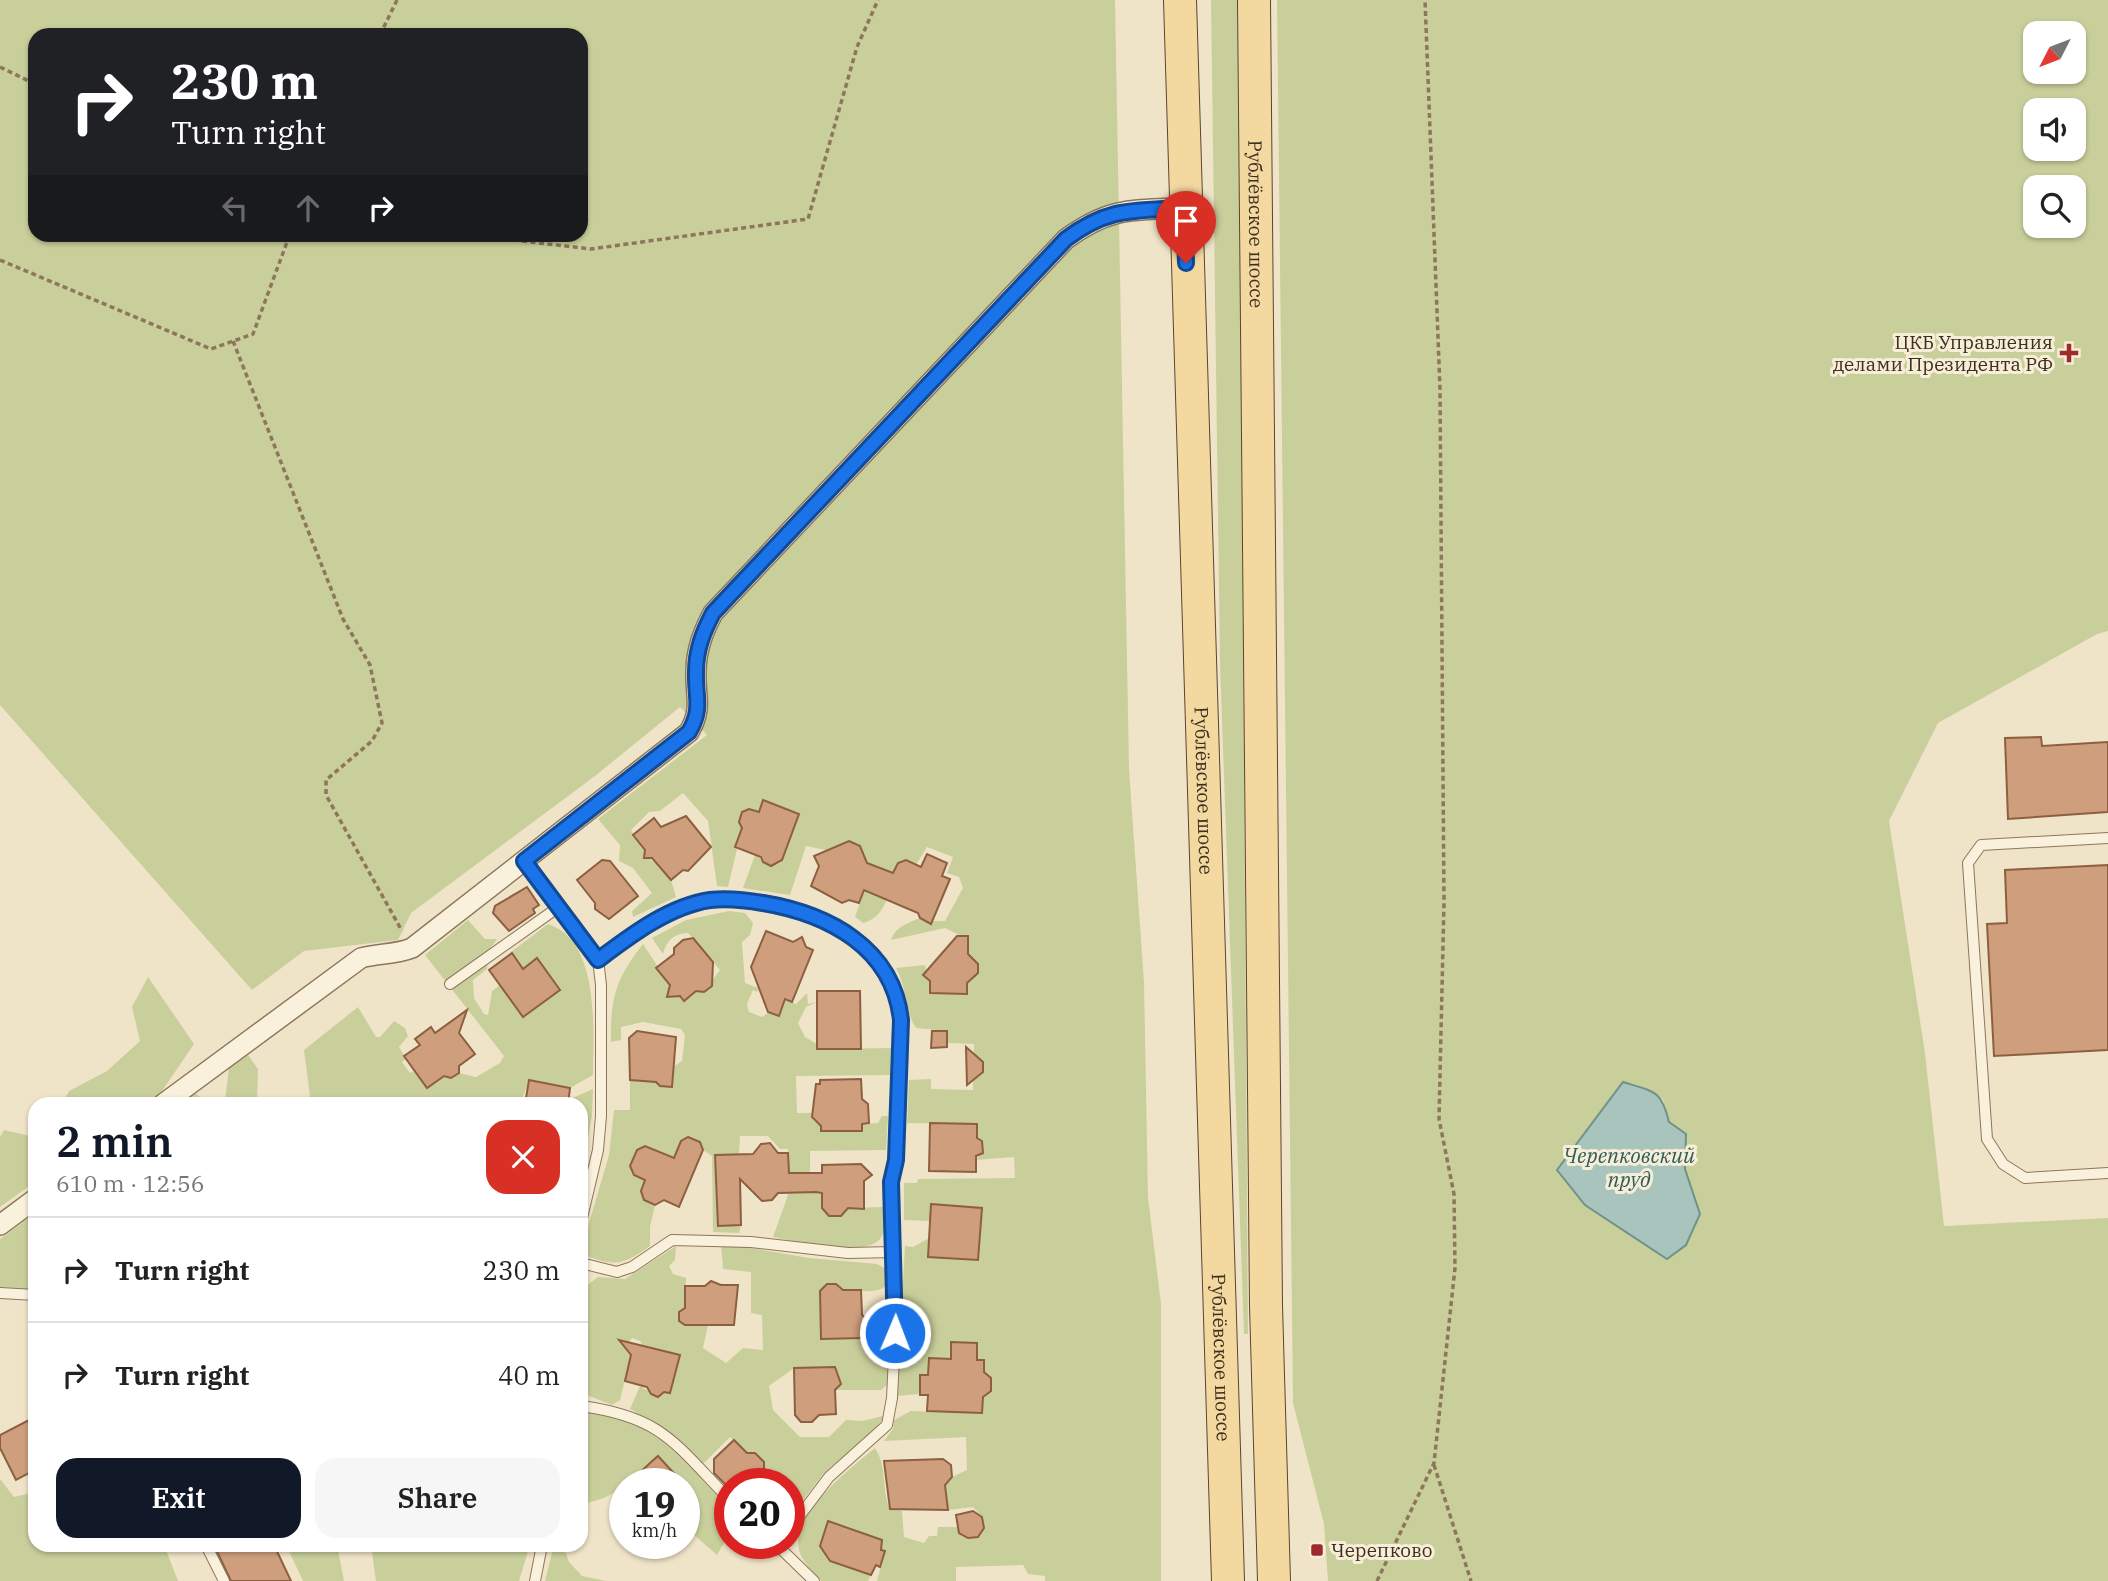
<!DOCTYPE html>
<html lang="en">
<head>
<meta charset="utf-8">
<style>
	:root { --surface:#fff; --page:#f6f6f6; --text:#222; --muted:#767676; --line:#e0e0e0; --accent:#111827 }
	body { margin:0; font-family:"IBM Plex Serif",serif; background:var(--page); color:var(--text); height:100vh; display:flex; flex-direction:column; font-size:26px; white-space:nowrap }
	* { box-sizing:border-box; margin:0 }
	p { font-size:23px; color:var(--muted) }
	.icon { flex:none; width:38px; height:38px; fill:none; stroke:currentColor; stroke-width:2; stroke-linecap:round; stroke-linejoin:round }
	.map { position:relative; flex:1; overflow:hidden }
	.drawer { position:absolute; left:28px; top:1097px; width:560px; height:455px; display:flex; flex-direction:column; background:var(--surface); border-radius:21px; box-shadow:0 2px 5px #0004 }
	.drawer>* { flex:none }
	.banner { position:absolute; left:28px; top:28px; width:560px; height:214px; border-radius:21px; box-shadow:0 2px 5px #0004; background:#202124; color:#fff; overflow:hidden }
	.needle { width:46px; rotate:228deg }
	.tools { position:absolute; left:2023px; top:21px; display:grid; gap:14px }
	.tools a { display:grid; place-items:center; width:63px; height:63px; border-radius:14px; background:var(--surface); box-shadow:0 2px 5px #0004; font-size:35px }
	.speed { position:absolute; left:609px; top:1468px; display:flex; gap:14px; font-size:35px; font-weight:700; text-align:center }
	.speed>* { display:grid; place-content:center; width:91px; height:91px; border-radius:50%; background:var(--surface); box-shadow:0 2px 5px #0004; line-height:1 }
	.speed small { font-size:18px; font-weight:400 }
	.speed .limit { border:10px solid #d22; background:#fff; color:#111 }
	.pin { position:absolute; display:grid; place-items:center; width:60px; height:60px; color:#fff; margin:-72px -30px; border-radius:50% 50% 50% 0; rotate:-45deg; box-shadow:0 0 7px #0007 }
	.pin .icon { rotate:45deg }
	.me { position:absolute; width:77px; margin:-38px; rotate:1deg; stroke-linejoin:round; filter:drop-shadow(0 0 5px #0008) }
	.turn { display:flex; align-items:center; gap:24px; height:147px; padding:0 28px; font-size:32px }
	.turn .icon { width:91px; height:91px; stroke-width:2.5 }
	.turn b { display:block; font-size:49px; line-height:60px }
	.lanes { display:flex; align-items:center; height:66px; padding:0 28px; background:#0003; justify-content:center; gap:35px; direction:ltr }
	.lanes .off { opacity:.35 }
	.round { display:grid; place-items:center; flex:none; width:74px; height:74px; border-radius:21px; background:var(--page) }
	.head { display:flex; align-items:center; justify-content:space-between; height:119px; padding:0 28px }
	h1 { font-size:42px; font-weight:600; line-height:52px; color:var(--accent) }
	.action { display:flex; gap:14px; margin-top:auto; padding:14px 28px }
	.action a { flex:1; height:80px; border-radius:21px; background:var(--accent); color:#fff; font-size:28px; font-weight:600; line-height:80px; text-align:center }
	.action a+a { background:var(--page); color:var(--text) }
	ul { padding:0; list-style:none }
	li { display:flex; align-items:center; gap:21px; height:105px; padding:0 28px; border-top:2px solid var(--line) }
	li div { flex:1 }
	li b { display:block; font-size:26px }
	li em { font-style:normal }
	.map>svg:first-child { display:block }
</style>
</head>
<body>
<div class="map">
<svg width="2108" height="1581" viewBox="0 0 2108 1581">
	<rect width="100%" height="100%" fill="#f0e4c8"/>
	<g fill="#c9cf9b" fill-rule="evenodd">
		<path d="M0,0H1115L1129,769L1144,982L1148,1197L1161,1304V1581H1045V1576L1028,1574L1023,1565L956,1567V1581H877L885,1552L881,1550L882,1540L828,1522L820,1544L826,1546L824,1553L830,1561L871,1575L868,1581H821C814,1572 802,1562 799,1550C789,1515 852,1467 875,1448C888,1468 881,1489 890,1509L902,1511L904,1537L924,1543L929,1536H937L938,1527H958L959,1533L968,1538L978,1537L984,1528L982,1517L973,1507L948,1510L945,1485L952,1477L967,1470L966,1437L884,1441L893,1429L894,1420L911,1411L982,1413L983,1397L991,1391V1378L984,1372V1360H977V1344L952,1342L951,1359L929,1358L928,1375H920V1394L897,1396L905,1246L913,1247L929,1238L928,1257L978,1260L982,1208L932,1204L930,1221L904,1220V1183H917L918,1179L1015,1178L1014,1157L976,1160L983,1152L982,1141L977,1138V1124L907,1123L909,1080L931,1079V1089L973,1090V1080L983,1072V1062L974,1054V1044L947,1043V1031L916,1028C905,1012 907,987 896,968L925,965L928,979L967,994V978L978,972V964L968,958V939L945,928L891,940C895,927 908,923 920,918L926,921H945L963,888L959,877L947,873L953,857L927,847L916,865L906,860L898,863C889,884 890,916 863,923L855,917L873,866L863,862L865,856L860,845L849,841L839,846L835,852L806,846L790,895L743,888L755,855L771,866L780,863L799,814L763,801L759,812L750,809L742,812L739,822L742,828L728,887L717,886L708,821L683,793L660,811L649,812L631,830L645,850V854L671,880L676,897L633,917L632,911L652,893L633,868L619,861L620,845L598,819L707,735L680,707L595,776L411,913L398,940L304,951L252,990L0,705ZM35,35H581V234H35Z"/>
		<polygon points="1211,0 1239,0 1248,1334 1244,1334 1220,664"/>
		<path d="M1277,0H2108V631L2097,634L1938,723L1889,821L1925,1053L1944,1226L2108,1218V1581H1328L1324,1524L1293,1403ZM2035,33H2074V72H2035ZM2035,110H2074V149H2035ZM2035,187H2074V226H2035ZM1623,1082L1663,1099L1669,1122L1686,1134L1685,1169L1700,1214L1611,1101Z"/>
		<path d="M729,911L745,913L753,923L750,935L742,942L745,983L758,988L757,992L753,990L747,1004L749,1012L762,1017L769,1012L779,1016L784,1003L782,998L796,1004L807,993L808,1004L817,1002L806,1007L798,1023L805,1037L817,1044L818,1049L891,1048L890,1075L796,1076L797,1113H812V1117L821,1122V1131H862V1124L878,1123L882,1116H888L886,1150L810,1151V1193H822V1208L829,1216H841L848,1208L884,1207C884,1218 887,1229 880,1239C865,1258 795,1241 773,1237L789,1192L788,1149H780L768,1136H740L739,1154L716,1155L718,1225H741L739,1233L713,1232L712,1156L703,1150L700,1142L688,1137L681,1141L674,1158L645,1146L637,1150L630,1166L634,1175L645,1180L641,1191L644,1200L655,1205L650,1227V1246C623,1265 615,1267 584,1255L582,1247L609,1155L614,1110H630V1080L656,1082L660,1086L672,1083L673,1067L682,1061L685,1035L681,1029L643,1022L621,1027V1040L611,1042C610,999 616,978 643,944L670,985L669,991L673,996H680L684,1001L696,991L704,992L720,970L688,933C673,934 667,940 663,954L652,938L686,920Z"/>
		<path d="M468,920L485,939H497L489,950L487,969L473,980L474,998L484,1014L488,1015L492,991L500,985L523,1017L560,990L537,958L523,969L511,952L548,924C601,941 593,1032 593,1075L570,1088L529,1081L520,1104H311L304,1050L358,1007L376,1037H380L394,1021L405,1028L408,1036L399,1047L406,1059L402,1062L410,1073L414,1071L427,1088L444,1076L451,1078L459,1073L476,1077L500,1063L504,1056L425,955Z"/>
		<polygon points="148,977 194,1044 160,1094 146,1104 62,1104 69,1091 107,1071 140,1041 132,1007"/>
		<polygon points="248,1055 258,1069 257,1104 178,1104 194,1092 206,1102 225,1101 229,1067"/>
		<polygon points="593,1089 592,1115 581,1176 581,1104 568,1104 568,1100"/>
		<polygon points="4,1130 35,1137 35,1182 0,1207 0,1137"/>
		<polygon points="35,1213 35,1290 0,1287 0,1239"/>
		<path d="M721,1243L809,1258L877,1264L888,1270L891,1281C880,1296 860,1290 843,1290L836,1284H827L820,1291L822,1339L862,1338L868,1329V1320L890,1321L888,1384L881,1390H835L841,1384L834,1367L794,1368L769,1386L773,1410L800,1437H829L846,1420L863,1421L886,1415L875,1429L824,1473L789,1518V1484H774L764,1471V1462L755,1453H747L730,1437L702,1465L663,1428L630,1409L640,1386L658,1397L664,1392L670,1393L680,1355L643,1346L640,1341L632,1338L625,1348L631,1355L620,1400L612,1405L584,1394L585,1287L598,1277L625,1279L676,1246L675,1260L669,1266L673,1274L686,1278L685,1308L680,1312L679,1321L685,1325H708L703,1348L726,1363L743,1348L763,1350L762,1315L751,1313V1272L723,1269Z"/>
		<path d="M585,1411L634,1420L659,1435L730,1505V1533L717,1555L684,1526V1512L698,1499L658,1456C634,1479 615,1499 581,1504V1423Z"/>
		<polygon points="0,1479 14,1497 35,1492 35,1545 164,1545 178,1581 0,1581"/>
		<polygon points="286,1545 337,1545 344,1581 303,1581"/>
		<polygon points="371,1545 530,1545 519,1581 376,1581"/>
		<polygon points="554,1545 563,1545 569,1562 582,1576 606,1581 545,1581"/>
	</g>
	<path fill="#a9c4bc" stroke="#6f938a" stroke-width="2" d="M1623,1082C1654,1092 1661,1089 1669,1122L1686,1134L1685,1169L1700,1214L1686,1245L1667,1259L1585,1205L1557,1170Z"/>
	<g fill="#cf9f7d" stroke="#8d5f41" stroke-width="2">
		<polygon points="2041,737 2042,746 2108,742 2108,812 2008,819 2005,738"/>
		<polygon points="763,800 799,814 782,860 771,866 763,862 761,857 735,847 742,828 739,822 742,812 749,809 759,812"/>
		<polygon points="686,816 711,847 688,871 683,870 671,880 652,858 644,858 645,850 633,835 654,818 661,827"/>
		<polygon points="849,841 860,846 867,863 893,873 898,863 906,860 921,867 927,854 947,863 942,876 950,879 931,924 920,918 918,913 864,890 859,903 849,900 842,903 811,886 819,866 814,856"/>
		<polygon points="602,860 610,861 638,896 609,919 595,909 595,903 577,880"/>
		<polygon points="2108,865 2108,1050 1994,1056 1987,924 2007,923 2005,870"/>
		<polygon points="527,887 539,905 533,909 535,913 509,931 493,913 495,906"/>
		<polygon points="766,931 793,942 802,937 806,947 813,950 792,1002 785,999 779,1016 768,1012 751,967"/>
		<polygon points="957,936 968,936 968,954 978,964 978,973 967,983 967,994 930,993 930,981 923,975"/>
		<polygon points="693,938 713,962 712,986 704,992 696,991 684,1001 680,996 667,997 670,985 656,968 674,954 674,948 683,940"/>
		<polygon points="512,953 523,969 537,958 560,990 523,1017 489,970"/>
		<polygon points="817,991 860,991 861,1049 817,1049"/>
		<polygon points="467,1010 459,1033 475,1054 459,1066 459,1073 451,1078 444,1076 427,1088 404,1056 420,1045 415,1039 431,1027 435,1033"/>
		<polygon points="637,1031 676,1037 672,1087 660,1086 656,1082 630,1080 629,1038"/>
		<polygon points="932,1031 947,1031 947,1047 931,1048"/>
		<polygon points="966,1047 983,1062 983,1072 967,1085"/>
		<polygon points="861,1079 862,1099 868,1104 869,1123 862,1124 862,1131 821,1131 821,1126 812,1117 816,1084 820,1084 820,1080"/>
		<polygon points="529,1080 570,1088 568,1104 525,1104"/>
		<polygon points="930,1123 977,1124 977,1138 982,1141 983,1153 976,1156 976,1172 929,1171"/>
		<polygon points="688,1137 700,1142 703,1150 679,1207 664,1200 655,1205 644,1200 641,1191 645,1180 634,1175 630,1166 637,1150 645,1146 674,1158 681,1141"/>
		<polygon points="770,1143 778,1153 788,1153 789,1173 822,1173 822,1165 861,1164 872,1175 864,1181 864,1209 848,1208 841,1216 829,1216 822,1208 822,1193 816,1192 778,1193 772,1200 762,1201 740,1179 741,1225 718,1226 715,1155 753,1154 761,1144"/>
		<polygon points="931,1204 982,1208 978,1260 928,1257"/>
		<polygon points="711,1281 721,1285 738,1285 734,1325 685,1325 679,1321 679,1312 685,1308 685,1286 705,1286"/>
		<polygon points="827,1284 836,1284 843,1290 861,1290 862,1315 868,1320 868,1329 862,1338 821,1339 820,1291"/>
		<polygon points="619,1340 680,1355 670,1393 664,1392 658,1397 651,1394 647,1387 625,1381 631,1355"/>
		<polygon points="951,1342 977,1343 977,1360 984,1360 984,1372 991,1378 991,1391 983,1397 982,1413 927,1411 928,1395 920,1395 920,1375 928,1375 929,1358 951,1359"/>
		<polygon points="835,1367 841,1384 835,1390 836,1414 819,1415 812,1422 801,1422 795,1415 794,1368"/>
		<polygon points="35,1417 35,1470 16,1480 0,1448 0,1435"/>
		<polygon points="734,1440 747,1453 755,1453 764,1462 764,1471 776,1484 725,1484 714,1473 714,1459"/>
		<polygon points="658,1456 684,1484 628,1484 650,1463"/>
		<polygon points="943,1459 951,1465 952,1477 945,1485 948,1510 890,1509 884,1461"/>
		<polygon points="973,1511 982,1517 984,1528 978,1537 968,1538 959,1533 956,1515"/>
		<polygon points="828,1521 882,1540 881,1550 885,1551 880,1567 876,1565 871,1575 830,1561 820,1546"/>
		<polygon points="214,1545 274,1545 291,1581 231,1581"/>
	</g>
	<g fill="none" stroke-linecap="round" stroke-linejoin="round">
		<defs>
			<g id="service">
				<polyline points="2108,838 1981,845 1968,863 1987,1139 2003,1164 2025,1178 2108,1173"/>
				<polyline points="524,861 598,959 601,985 601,1116 598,1150 581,1222"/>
				<path d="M598,959C630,936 669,905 710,900C789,889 891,935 901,1020L896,1160L891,1182L894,1357L892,1398L887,1425L829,1477L789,1530"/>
				<polyline points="450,984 560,906"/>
				<polyline points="581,1263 617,1272 632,1267 672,1240 751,1242 848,1253 894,1252"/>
				<polyline points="0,1293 35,1295"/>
				<path d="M581,1406C663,1417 675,1444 730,1500"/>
				<polyline points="780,1544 778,1546 814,1581"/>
				<polyline points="206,1545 224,1581"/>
				<polyline points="535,1581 542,1545"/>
			</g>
			<g id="minor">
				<path d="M163,1104L361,958C379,953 394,955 412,948L689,732C703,708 695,697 696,672C696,650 703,632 713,613L1066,239C1110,207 1132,210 1184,208"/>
				<polyline points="0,1225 35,1199"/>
			</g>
			<g id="primary">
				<path id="s1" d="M1180,0L1228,1581"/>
				<path id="s2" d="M1254,0L1266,1306L1274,1581"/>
			</g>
		</defs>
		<use href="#service" stroke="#8d765c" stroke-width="12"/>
		<use href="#minor" stroke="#8d765c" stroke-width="22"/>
		<use href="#primary" stroke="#5b4430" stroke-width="34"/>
		<g stroke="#8d765c" stroke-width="3.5" stroke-dasharray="5 3.5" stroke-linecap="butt">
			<polyline points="380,35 397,0"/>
			<polyline points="0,67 35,84"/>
			<polyline points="463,234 591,249 808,219 857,47 878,0"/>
			<polyline points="0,260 211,349 253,334 290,234"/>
			<polyline points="233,341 343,619 370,665 382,723 372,741 326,780 326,795 402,931"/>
			<polyline points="1434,1465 1471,1581"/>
			<polyline points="1377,1581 1434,1463 1455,1268 1454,1194 1439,1119 1444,902 1440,389 1425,0"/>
		</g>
		<use href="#service" stroke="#faf1dc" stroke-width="10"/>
		<use href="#minor" stroke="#faf1dc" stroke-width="19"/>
		<use href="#primary" stroke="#f3d9a0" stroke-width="32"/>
	</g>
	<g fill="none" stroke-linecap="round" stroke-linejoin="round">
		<defs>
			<path id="route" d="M895,1333L891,1182L896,1160L901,1020C893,948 829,914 763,903C746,900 726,898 710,900C669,906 630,936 598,960L524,861L689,732C703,708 695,697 696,672C696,650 703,632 713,613L1066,239C1109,207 1133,211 1184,208L1186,263"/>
		</defs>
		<use href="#route" stroke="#114b97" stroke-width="18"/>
		<use href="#route" stroke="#1a73e8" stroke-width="12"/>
	</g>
	<g fill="#9e2a2b" stroke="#f7eed8" stroke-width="2.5">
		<path d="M2065.5 342.5h7v7h7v7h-7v7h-7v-7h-7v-7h7z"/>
		<rect x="1310" y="1543" width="14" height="14" rx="3.5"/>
	</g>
	<g text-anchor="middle" stroke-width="6" stroke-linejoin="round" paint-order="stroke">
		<g font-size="19" fill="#3d2e20" stroke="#f7eed8">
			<text dy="7" stroke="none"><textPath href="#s2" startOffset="224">Рублёвское шоссе</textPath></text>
			<text dy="7" stroke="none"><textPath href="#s1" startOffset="791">Рублёвское шоссе</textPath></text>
			<text dy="7" stroke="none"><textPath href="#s1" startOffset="1358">Рублёвское шоссе</textPath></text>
		</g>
		<g font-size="19" fill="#3d2e20" stroke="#f7eed8" text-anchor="end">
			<text x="2053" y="349">ЦКБ Управления<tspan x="2053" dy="22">делами Президента РФ</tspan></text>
			<text x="1331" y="1557" text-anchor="start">Черепково</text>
		</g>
		<g font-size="21" font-style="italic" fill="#2f5d5a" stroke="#f7eed8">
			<text x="1629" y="1163">Черепковский<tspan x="1629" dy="24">пруд</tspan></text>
		</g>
	</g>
</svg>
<div class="tools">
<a><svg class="needle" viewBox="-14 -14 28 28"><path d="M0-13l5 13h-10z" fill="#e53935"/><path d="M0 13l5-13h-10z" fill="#767676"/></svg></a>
<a><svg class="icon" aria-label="sound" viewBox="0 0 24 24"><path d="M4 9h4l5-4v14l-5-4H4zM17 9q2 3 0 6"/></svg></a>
<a><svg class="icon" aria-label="search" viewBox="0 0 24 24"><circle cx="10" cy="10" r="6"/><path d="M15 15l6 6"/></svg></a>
</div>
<div class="speed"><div>19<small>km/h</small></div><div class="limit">20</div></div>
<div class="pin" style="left:1186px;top:263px;background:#d93025"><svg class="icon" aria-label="arrive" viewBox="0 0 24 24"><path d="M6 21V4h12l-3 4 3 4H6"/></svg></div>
<svg class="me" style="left:895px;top:1333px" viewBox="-20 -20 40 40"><circle r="17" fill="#1a73e8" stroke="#fff" stroke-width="3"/><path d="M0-11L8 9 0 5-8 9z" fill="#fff"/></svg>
<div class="banner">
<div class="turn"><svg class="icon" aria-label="right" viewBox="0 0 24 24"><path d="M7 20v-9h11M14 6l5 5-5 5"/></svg><div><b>230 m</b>Turn right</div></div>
<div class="lanes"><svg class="icon off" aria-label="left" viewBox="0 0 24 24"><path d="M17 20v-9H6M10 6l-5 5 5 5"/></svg><svg class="icon off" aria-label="ahead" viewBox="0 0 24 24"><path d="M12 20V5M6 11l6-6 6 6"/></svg><svg class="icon" aria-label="right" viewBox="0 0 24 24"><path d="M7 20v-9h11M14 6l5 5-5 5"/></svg></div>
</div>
<section class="drawer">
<div class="head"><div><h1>2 min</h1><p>610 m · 12:56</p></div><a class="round" style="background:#d93025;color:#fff"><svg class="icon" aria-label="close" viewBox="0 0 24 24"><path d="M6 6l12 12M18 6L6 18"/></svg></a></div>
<ul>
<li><svg class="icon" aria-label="right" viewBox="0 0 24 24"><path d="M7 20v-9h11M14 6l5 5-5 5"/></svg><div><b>Turn right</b></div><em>230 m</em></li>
<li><svg class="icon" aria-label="right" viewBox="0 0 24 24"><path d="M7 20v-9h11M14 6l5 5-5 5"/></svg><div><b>Turn right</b></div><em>40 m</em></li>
</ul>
<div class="action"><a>Exit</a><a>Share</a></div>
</section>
</div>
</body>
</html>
